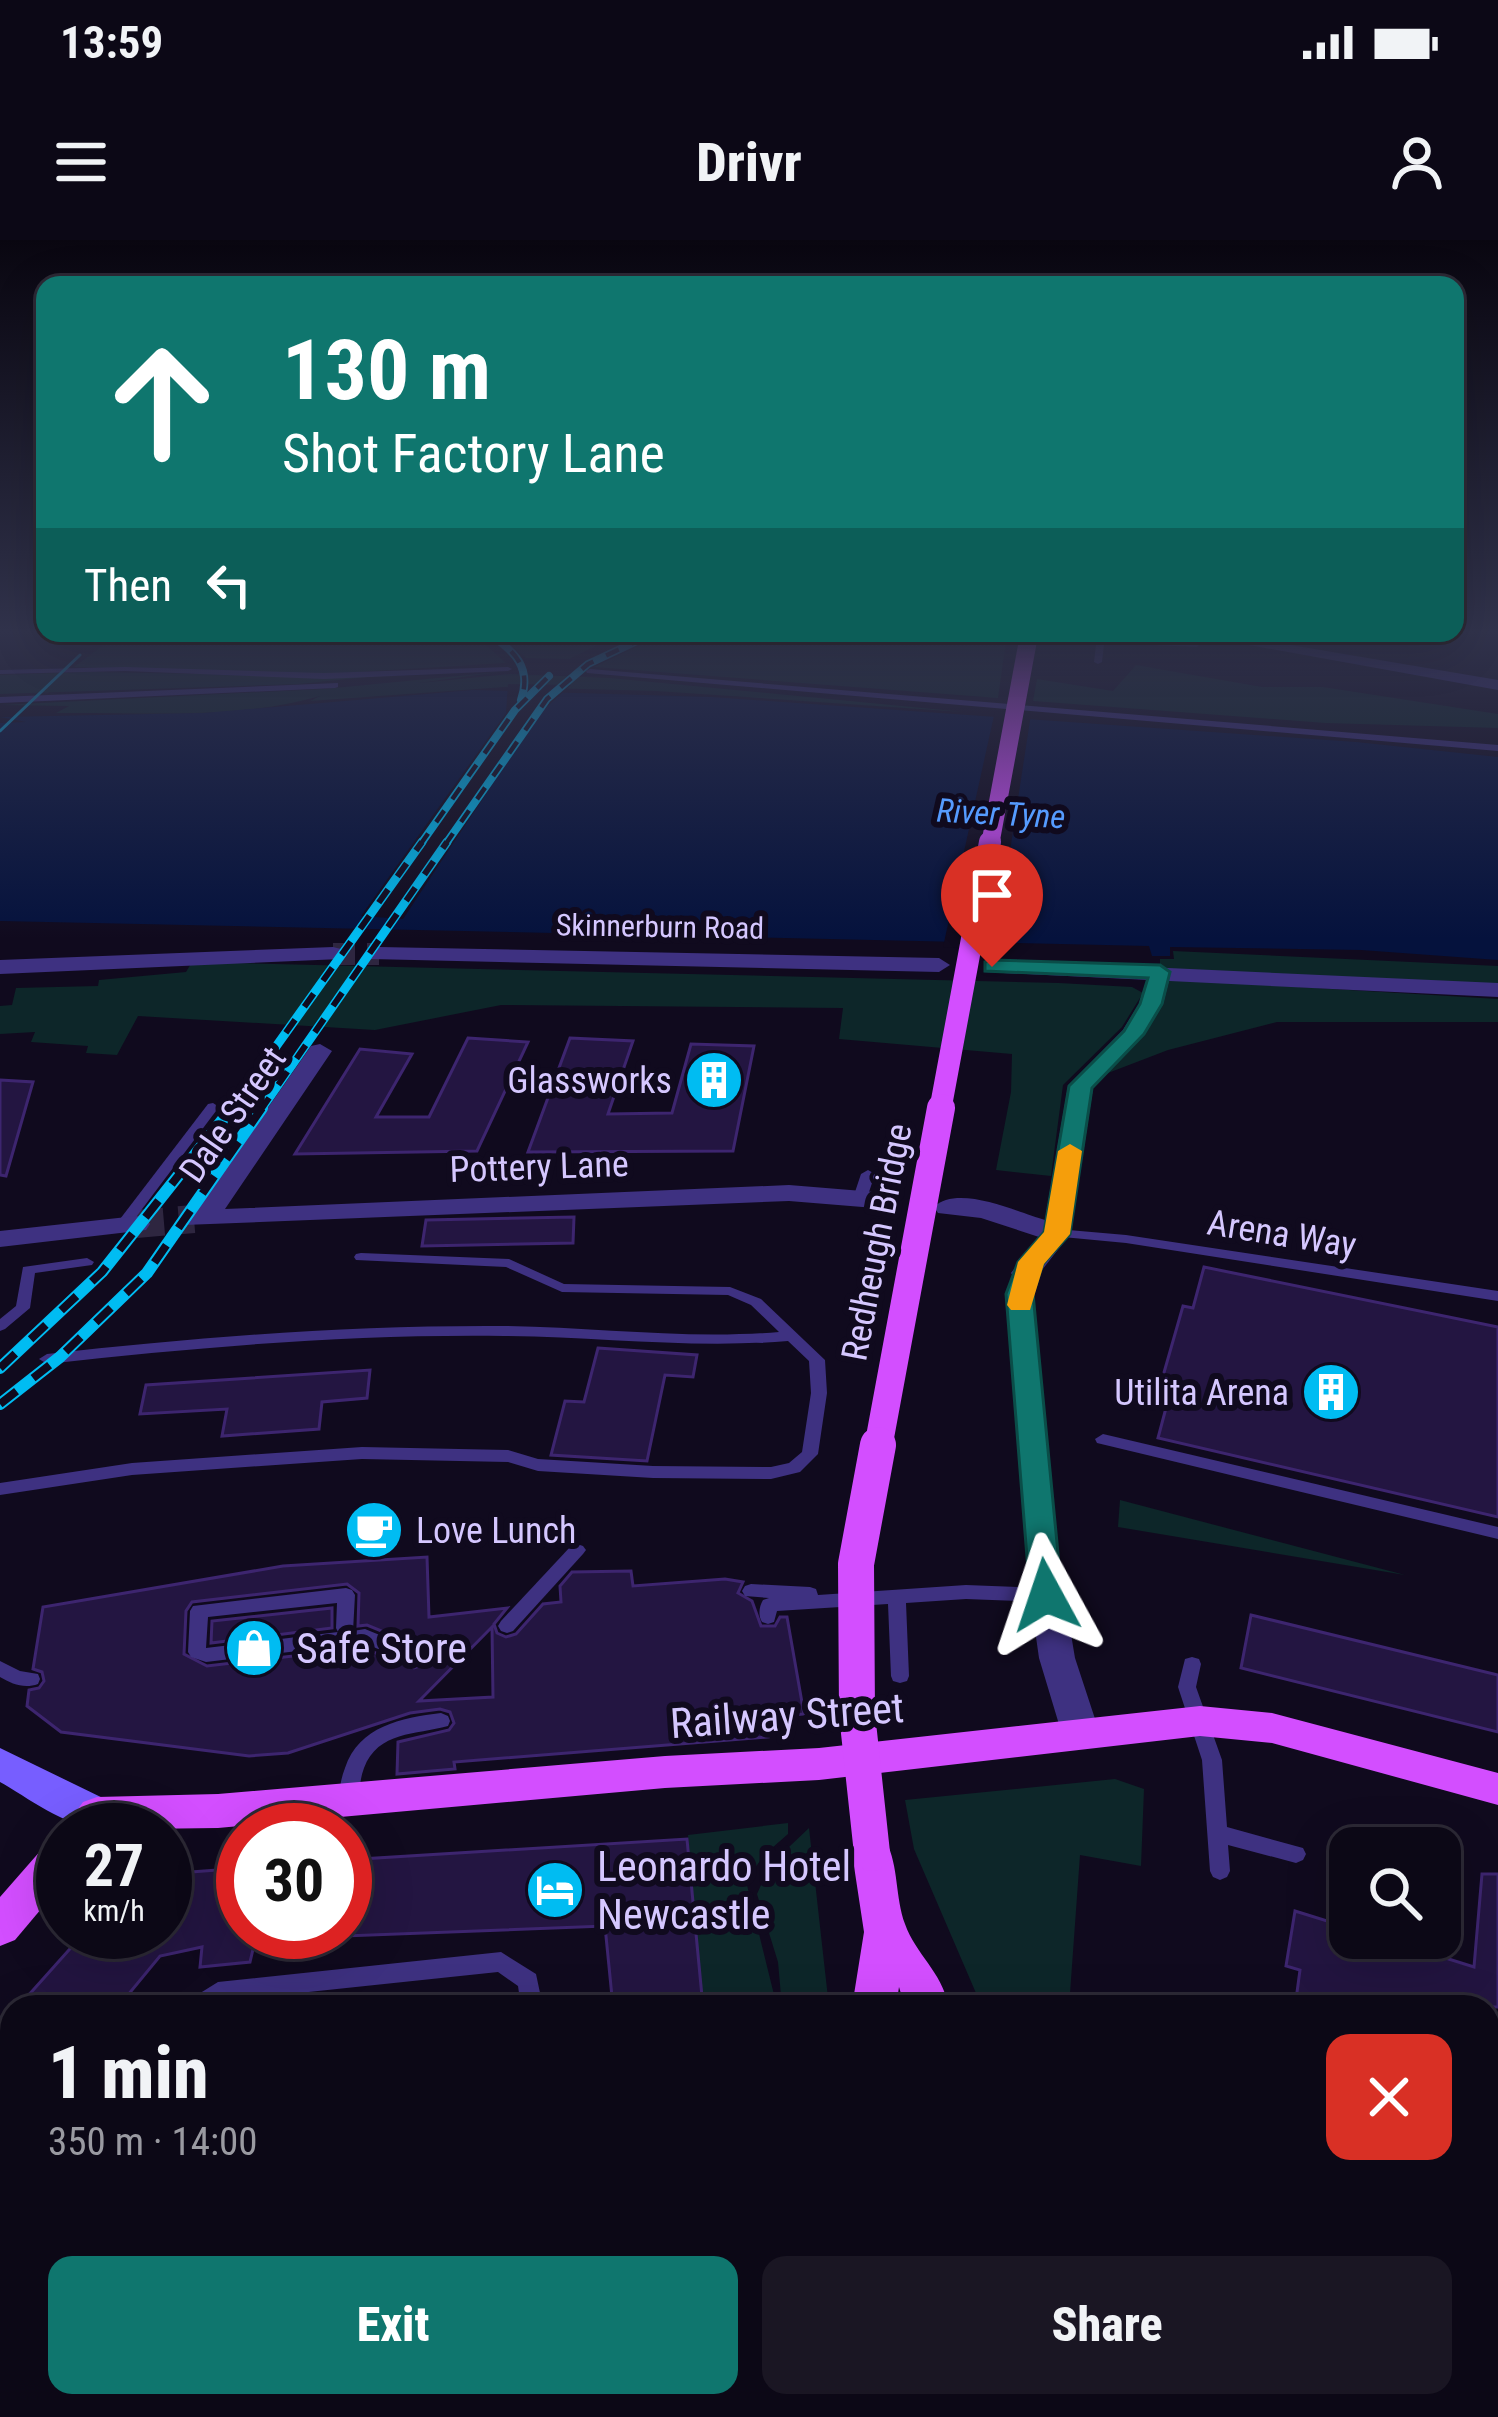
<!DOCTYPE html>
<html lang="en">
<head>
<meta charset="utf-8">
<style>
	:root { --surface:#0c0816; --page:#1a1623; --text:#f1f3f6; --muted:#9a9aa1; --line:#2c2935; --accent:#0f766e }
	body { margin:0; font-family:"Roboto Condensed",sans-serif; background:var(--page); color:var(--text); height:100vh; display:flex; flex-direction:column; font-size:45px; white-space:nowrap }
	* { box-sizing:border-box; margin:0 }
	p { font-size:39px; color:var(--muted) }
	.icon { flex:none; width:66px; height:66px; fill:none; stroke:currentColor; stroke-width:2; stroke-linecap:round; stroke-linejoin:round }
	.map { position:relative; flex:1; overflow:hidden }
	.sheet { position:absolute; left:0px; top:1755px; width:1500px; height:423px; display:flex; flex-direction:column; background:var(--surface); border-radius:36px 36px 0 0; box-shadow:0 12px 48px #0002,0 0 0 3px var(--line) }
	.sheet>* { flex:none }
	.top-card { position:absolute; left:36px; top:36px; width:1428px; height:366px; border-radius:24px; box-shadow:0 12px 48px #0002,0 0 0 3px var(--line); background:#0f766e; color:#fff; overflow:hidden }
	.controls { position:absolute; left:1329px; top:1587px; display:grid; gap:24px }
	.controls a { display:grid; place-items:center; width:132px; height:132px; border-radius:24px; background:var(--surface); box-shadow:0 12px 48px #0002,0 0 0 3px var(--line); font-size:60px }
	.speed { position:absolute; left:36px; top:1563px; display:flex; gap:24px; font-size:60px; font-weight:700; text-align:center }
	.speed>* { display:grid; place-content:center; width:156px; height:156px; border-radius:50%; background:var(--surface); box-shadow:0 12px 48px #0002,0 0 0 3px var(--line); line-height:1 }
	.speed small { font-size:30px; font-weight:400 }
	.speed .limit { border:18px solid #d22; background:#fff; color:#111 }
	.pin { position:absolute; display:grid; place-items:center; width:102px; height:102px; color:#fff; margin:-123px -51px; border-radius:50% 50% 50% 0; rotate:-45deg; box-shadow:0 0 12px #0007 }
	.pin .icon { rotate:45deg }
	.me { position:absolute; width:132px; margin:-66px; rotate:355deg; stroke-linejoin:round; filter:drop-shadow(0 0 9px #0008) }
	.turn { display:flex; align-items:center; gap:42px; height:252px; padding:0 48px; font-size:54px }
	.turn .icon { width:156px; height:156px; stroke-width:2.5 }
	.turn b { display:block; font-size:84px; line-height:102px }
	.then { display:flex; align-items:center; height:114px; padding:0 48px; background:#0003; gap:24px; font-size:45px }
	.round { display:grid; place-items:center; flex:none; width:126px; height:126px; border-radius:24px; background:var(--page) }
	.overview { display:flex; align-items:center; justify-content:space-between; height:204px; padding:0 48px }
	h1 { font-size:72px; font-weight:800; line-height:90px }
	.primary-button { display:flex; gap:24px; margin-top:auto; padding:24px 48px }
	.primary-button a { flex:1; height:138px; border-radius:24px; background:var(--accent); color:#fff; font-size:48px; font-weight:800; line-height:138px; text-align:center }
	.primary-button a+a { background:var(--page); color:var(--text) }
	.status { display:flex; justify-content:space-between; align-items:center; height:84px; padding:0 60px; background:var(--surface); direction:ltr }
	.status svg { height:33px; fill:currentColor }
	header { display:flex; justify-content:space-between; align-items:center; height:156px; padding:0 48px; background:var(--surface); font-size:54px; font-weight:800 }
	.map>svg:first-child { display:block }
</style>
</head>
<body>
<div class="status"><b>13:59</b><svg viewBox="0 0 49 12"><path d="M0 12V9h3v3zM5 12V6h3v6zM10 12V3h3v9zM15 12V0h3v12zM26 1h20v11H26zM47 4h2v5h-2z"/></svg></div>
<header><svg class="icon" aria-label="menu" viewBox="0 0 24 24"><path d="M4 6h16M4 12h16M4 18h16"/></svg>Drivr<svg class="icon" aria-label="person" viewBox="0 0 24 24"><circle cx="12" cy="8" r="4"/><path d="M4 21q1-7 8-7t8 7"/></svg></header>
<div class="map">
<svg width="1498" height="2177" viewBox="0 0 1498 2177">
	<rect width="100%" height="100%" fill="#100a1e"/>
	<g fill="#0d2629">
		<polygon points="497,394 620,394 569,419 526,418"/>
		<polygon points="664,394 955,394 1006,401 998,458 594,427"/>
		<path d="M475,395L506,423L308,435L74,427L110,400C164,405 216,397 269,397C337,397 407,410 475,395Z"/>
		<polygon points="1136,425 1262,447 1323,447 1498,474 1498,488 1325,483 1033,461 1037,439 1113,451"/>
		<polygon points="89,432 367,437 299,444 0,454 0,435"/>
		<path d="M499,432L419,443L511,434L610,438L964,472L656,451L505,447L310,461L320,456C238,480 142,472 56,473L69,466L0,465L324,449Z"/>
		<polygon points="1173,711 1498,726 1498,750 1160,732 1160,719 1174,719"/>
		<polygon points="192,722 1059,743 1132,747 1143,753 1122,787 1063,845 1051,936 996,930 1011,852 1012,814 839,799 843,768 501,765 375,790 138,776 117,815 86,813 88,806 31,802 35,792 0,794 0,766 12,765 16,748 98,746 99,740 186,732"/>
		<polygon points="1168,739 1498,759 1498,782 1277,782 1168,810 1095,838"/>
		<polygon points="1120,1260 1405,1335 1118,1287"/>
		<polygon points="1115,1539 1144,1549 1141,1626 1080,1615 1069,1767 982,1767 914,1609 905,1560"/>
		<polygon points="788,1583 788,1594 764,1615 746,1641 777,1767 703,1767 688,1595"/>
		<polygon points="809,1588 829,1767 782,1767 778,1722 757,1654 770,1625"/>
	</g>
	<polygon fill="#05123d" points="473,450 711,457 1356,502 1498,517 1498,720 1361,710 1170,707 1170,716 1152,716 1149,706 0,681 0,483 26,482 0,477 203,473"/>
	<g fill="#100a1e">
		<polygon points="508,444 571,445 539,474 403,679 361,676 506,473"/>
		<polygon points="995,471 1031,474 995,709 943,707"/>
	</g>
	<g fill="#231541" stroke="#3d256f" stroke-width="3" fill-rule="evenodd">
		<polygon points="468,798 528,802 477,911 295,914 360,809 412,814 376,877 429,877"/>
		<polygon points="570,798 633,801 608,874 672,873 691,804 754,806 733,911 528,912"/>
		<polygon points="0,840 33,842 6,936 0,935"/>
		<polygon points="574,977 573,1003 422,1006 426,980"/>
		<polygon points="1204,1027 1498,1087 1498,1277 1158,1198 1170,1153 1159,1150 1183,1066 1193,1068"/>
		<polygon points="598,1108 697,1115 693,1137 665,1135 647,1221 551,1215 565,1161 584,1162"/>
		<polygon points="370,1130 367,1158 322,1162 319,1189 222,1196 227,1169 140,1174 146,1145"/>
		<path d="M427,1317L429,1377L507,1368L494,1384L497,1393L506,1397L516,1394L543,1364L561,1362L560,1346L572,1332L631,1331L633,1346L725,1339L743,1342L738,1353L752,1361L761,1386H775L780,1377H787L804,1474L765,1478L768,1497L454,1522L455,1529L397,1534L398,1502L449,1490L454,1483L450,1472L440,1469L410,1473L288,1513L249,1516L61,1492L27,1466L29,1450L39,1448L44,1441L42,1432L33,1429L43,1367L283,1326ZM347,1344L359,1353L358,1386L367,1385L423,1408L428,1415L425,1424L414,1428L363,1408L207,1426L184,1414L186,1371L192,1362ZM492,1387L493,1457L419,1461Z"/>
		<polygon points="332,1368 332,1388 211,1403 212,1381"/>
		<polygon points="1251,1375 1498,1435 1498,1492 1241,1428"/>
		<polygon points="687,1599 703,1767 613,1767 605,1686 345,1696 345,1620"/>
		<polygon points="243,1628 243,1692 257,1692 250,1722 200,1727 202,1707 160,1716 118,1767 18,1767 85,1692 165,1692 165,1634"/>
		<polygon points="1482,1634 1498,1634 1498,1767 1295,1767 1300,1730 1286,1726 1295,1671 1350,1688 1350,1698 1382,1698 1474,1727"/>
	</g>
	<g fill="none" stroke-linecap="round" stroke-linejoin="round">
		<polyline stroke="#2e2640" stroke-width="28" stroke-dasharray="28 15" stroke-linecap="butt" points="136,984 194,979"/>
		<polyline stroke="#2e2640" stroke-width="22" stroke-dasharray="22 12" stroke-linecap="butt" points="333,714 379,714"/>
		<g fill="#3e3181" fill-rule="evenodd">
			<polygon points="975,394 1054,399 1108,394 1105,396 1102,422 1098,424 1094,422 1097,397 1054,403"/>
			<polygon points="1200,394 1207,395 1197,407 1133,404 1129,402 1133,400 1195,402"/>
			<polygon points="125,427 324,433 508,427 512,429 508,431 324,439 125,431 0,434 0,430"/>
			<polygon points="590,429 1498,505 1498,511 587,433 586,431"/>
			<polygon points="338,443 338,447 335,448 0,463 0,457"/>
			<polygon points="213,863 219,867 127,989 117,989 115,986 117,983 208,864"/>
			<polygon points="868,930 875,934 867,958 865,961 855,961 853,958 861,934"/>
			<polygon points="1057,989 1126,995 1498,1051 1498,1061 1126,1003 1052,996 1050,993 1052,990"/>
			<path d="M361,1013L509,1019L564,1044L730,1047L761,1059L825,1120L827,1153L818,1214L800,1232L771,1239L653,1238L538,1231L508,1222L362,1219L132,1235L0,1255V1243L132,1223L362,1207L508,1210L538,1219L653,1226L771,1227L789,1223L802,1212L811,1153L809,1121L788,1101C693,1109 599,1097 504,1096C351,1094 199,1107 47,1124L39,1119L47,1114C199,1097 351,1085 504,1086C596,1087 687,1100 779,1092L751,1065L728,1055L562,1052L506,1027L356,1020L354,1017L356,1014Z"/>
			<polygon points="87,1018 94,1022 92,1025 35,1033 30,1068 5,1089 0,1091 0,1079 16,1066 23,1027"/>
			<polygon points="1025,1029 1032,1033 1026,1054 1053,1334 1050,1339 1044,1340 1038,1339 1035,1334 1012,1054 1018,1033"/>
			<polygon points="4,1119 12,1124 9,1127 0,1130 0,1120"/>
			<polygon points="1103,1194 1498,1287 1498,1299 1097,1203 1095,1199"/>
			<polygon points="577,1304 583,1306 586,1310 583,1314 513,1391 507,1393 501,1391 498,1386 501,1381 571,1306"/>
			<path d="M751,1344L810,1347L816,1349L818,1355L966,1345L1046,1348L1052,1350L1055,1355L1052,1360L1046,1362L966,1359L906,1363L909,1436L907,1441L900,1443L893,1441L891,1436L888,1364L777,1371L774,1382L768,1384L762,1382C758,1375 759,1367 763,1360L769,1358L745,1356L742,1351L745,1346Z"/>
			<path d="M346,1348L352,1350L355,1355L353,1391L365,1389L421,1412L424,1417L421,1422L415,1424L409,1422L364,1403L206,1422L191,1417L188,1412L190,1371L193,1366ZM337,1363L336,1388L338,1392L206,1408L208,1377Z"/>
			<polygon points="1192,1417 1199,1419 1201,1424 1196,1447 1222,1520 1227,1587 1303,1608 1306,1614 1303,1620 1296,1623 1228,1605 1230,1631 1227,1637 1220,1640 1213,1637 1210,1631 1202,1520 1178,1447 1185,1419"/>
			<path d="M0,1421L20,1431L38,1434L40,1439L38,1444C24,1449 12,1444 0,1437Z"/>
			<path d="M441,1473L448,1476L450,1481L448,1486C416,1495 378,1491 364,1528C359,1541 360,1554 356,1567L349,1569L342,1567C338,1554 340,1541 345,1528C359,1486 401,1478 441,1473Z"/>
			<polygon points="501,1712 536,1734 543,1767 521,1767 518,1746 498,1732 222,1761 215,1767 186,1767 189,1760 218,1742"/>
		</g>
		<g fill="#3e3181" fill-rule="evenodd">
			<path d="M1160,725L1171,732L1163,764L1145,794L1093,848L1071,993L1035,1039H1015L1011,1033L1039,997L981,978L938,973L934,967C958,944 1017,972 1045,980L1068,846L1123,790L1139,764L1149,732Z"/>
			<polygon points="320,804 332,811 225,969 789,945 887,953 901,961 887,969 789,961 184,985 180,979 184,973 196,971 311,806"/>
			<polygon points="136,976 146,978 150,984 146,990 0,1007 0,991"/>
			<polygon points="1044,1321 1056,1325 1061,1334 1075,1418 1099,1491 1093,1502 1080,1506 1067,1502 1061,1491 1039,1418 1027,1334 1032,1325"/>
		</g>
		<g fill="#3e3181" fill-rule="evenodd">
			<polygon points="1188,394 1225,394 1498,440 1498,450"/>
			<polygon points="333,707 341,709 341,719 0,734 0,720"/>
			<polygon points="379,707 939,718 950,725 939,732 371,719 371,709"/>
			<polygon points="992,720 1498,743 1498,757 984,732 984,722"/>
		</g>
		<path fill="#775eff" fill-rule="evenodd" d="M0,1508L111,1562L117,1574L111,1586C78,1597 29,1558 0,1542Z"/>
		<g fill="#d34eff" fill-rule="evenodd">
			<polygon points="1200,1466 1272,1473 1498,1533 1498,1565 1272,1503 1200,1496 819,1540 665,1548 218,1588 63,1590 83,1562 97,1557 218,1554 665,1516 819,1508"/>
			<polygon points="63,1596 63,1643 15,1700 0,1706 0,1657 49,1601"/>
			<path d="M872,1596L886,1601C899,1627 895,1657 905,1684C916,1715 941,1730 949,1767H905L899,1747L896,1767H852L864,1692L852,1613L858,1601Z"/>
			<polygon points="1488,1953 1498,1955 1498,2003 1488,2001"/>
			<polygon points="1488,2011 1498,2013 1498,2063 1488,2061"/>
			<polygon points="12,2082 12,2132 0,2133 0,2083"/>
			<polygon points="763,2166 817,2166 812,2177 759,2177"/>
			<polygon points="820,2166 874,2166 869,2177 816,2177"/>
			<polygon points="887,2166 941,2166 936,2177 883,2177"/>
			<polygon points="946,2166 1008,2166 1003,2177 942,2177"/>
		</g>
		<polyline stroke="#00bcf2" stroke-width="3" points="0,491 80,415"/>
		<defs>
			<g id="rail-far2">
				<path d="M489,394C515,411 532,428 521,460"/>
				<polyline points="420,605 515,470 549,436"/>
				<polyline points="445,605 547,459 588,424 652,394"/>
			</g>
			<g id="rail-far1">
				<polyline points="230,871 422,602"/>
				<polyline points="260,871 447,602"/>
			</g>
			<g id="rail">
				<polyline points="0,1128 102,1032 232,868"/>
				<polyline points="0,1164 60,1117 147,1033 262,868"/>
			</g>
		</defs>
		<use href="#rail-far2" stroke="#00bcf2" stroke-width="8"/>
		<use href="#rail-far1" stroke="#00bcf2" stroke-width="9"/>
		<use href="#rail" stroke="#00bcf2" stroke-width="12"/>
		<use href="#rail-far2" stroke="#100a1e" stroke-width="4.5" stroke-dasharray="14" stroke-linecap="butt"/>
		<use href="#rail-far1" stroke="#100a1e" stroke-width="6" stroke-dasharray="16" stroke-linecap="butt"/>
		<use href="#rail" stroke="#100a1e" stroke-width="8" stroke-dasharray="21" stroke-linecap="butt"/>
		<polyline stroke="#d34eff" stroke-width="18" points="990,605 1029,395"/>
		<polyline stroke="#d34eff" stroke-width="22" points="940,871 990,602"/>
		<polyline stroke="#d34eff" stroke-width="28" points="878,1208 941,868"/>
		<polyline stroke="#d34eff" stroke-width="36" points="872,1613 857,1474 856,1324 878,1205"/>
	</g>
	<linearGradient id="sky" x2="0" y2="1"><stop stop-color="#090610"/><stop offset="0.56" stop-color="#31334c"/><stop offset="1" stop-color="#31334c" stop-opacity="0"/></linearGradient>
	<rect width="1498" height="699" fill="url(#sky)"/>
	<polygon fill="#0f766e" stroke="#0a4d48" stroke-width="3" points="992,720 1160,725 1170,732 1162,764 1144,794 1092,848 1070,994 1043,1024 1033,1054 1062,1355 1057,1364 1034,1364 1030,1355 1006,1054 1018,1022 1044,992 1069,846 1124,791 1140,764 1148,738 985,731 985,722"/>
	<polygon fill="#f59e0b" points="1070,904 1082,911 1070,994 1044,1024 1030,1070 1011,1070 1007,1065 1018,1022 1044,992 1058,911"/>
	<defs>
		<symbol id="building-disc" viewBox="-11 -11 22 22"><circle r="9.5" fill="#00bcf2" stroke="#100a1e"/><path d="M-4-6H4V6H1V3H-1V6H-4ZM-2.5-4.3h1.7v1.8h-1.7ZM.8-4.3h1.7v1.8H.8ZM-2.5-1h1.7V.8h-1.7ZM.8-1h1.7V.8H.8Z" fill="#fff"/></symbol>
		<symbol id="cafe-disc" viewBox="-11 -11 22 22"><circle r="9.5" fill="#00bcf2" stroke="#100a1e"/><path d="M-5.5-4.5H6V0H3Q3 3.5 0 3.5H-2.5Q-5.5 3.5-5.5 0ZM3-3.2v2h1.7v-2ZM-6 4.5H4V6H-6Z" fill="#fff"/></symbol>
		<symbol id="shop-disc" viewBox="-11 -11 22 22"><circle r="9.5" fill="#00bcf2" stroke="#100a1e"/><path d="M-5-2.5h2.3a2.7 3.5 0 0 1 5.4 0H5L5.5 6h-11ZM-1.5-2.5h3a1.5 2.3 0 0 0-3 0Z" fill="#fff"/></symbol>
		<symbol id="hotel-disc" viewBox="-11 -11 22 22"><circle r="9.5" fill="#00bcf2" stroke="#100a1e"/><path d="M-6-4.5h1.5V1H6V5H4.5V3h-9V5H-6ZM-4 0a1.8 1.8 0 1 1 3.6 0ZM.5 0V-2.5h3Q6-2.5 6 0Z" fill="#fff"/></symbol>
	</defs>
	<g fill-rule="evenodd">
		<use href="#building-disc" x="681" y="807" width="66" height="66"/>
		<use href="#building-disc" x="1298" y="1119" width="66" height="66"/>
		<use href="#cafe-disc" x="341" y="1257" width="66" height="66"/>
		<use href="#shop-disc" x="221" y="1375" width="66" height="66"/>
		<use href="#hotel-disc" x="522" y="1617" width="66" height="66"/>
	</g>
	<g text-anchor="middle" stroke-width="12" stroke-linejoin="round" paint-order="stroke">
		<g font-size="30" fill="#d5c7ff" stroke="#100a1e">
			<text transform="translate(660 687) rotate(1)" y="10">Skinnerburn Road</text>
		</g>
		<g font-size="33" font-style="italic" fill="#559bff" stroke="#100a1e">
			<text transform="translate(1001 573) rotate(3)" y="12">River Tyne</text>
		</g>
		<g font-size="36" fill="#d5c7ff" stroke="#100a1e" text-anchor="end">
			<text x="672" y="853">Glassworks</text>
			<text x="1289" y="1165">Utilita Arena</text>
			<text x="416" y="1303" text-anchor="start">Love Lunch</text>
		</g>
		<g font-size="36" fill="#d5c7ff" stroke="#100a1e">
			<text transform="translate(232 874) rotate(-55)" y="13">Dale Street</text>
			<text transform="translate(539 926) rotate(-2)" y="13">Pottery Lane</text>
			<text transform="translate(1282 993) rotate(9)" y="13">Arena Way</text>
			<text transform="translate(876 1002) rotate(-79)" y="13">Redheugh Bridge</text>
		</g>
		<g font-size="42" fill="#d5c7ff" stroke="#100a1e" text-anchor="start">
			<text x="296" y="1423">Safe Store</text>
			<text x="597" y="1641">Leonardo Hotel<tspan x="597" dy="48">Newcastle</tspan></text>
		</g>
		<g font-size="42" fill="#d5c7ff" stroke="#100a1e">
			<text transform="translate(787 1475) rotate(-4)" y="15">Railway Street</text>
		</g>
	</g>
</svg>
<div class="controls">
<a><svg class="icon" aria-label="search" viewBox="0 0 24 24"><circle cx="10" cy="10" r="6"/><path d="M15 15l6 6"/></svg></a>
</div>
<div class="speed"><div>27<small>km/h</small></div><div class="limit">30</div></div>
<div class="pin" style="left:992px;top:727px;background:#d93025"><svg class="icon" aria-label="arrive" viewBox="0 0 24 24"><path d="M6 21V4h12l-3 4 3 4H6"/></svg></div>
<svg class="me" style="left:1046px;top:1355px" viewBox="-20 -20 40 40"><path d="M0-17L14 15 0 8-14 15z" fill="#0f766e" stroke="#fff" stroke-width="4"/></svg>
<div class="top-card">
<div class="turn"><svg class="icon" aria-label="ahead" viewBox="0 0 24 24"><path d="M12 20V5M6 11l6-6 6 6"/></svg><div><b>130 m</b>Shot Factory Lane</div></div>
<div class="then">Then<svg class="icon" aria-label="left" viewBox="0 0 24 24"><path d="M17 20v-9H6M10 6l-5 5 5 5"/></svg></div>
</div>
<section class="sheet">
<div class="overview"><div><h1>1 min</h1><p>350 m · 14:00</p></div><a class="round" style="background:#d93025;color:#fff"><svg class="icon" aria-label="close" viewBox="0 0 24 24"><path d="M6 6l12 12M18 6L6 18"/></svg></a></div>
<div class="primary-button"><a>Exit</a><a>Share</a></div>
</section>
</div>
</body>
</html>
